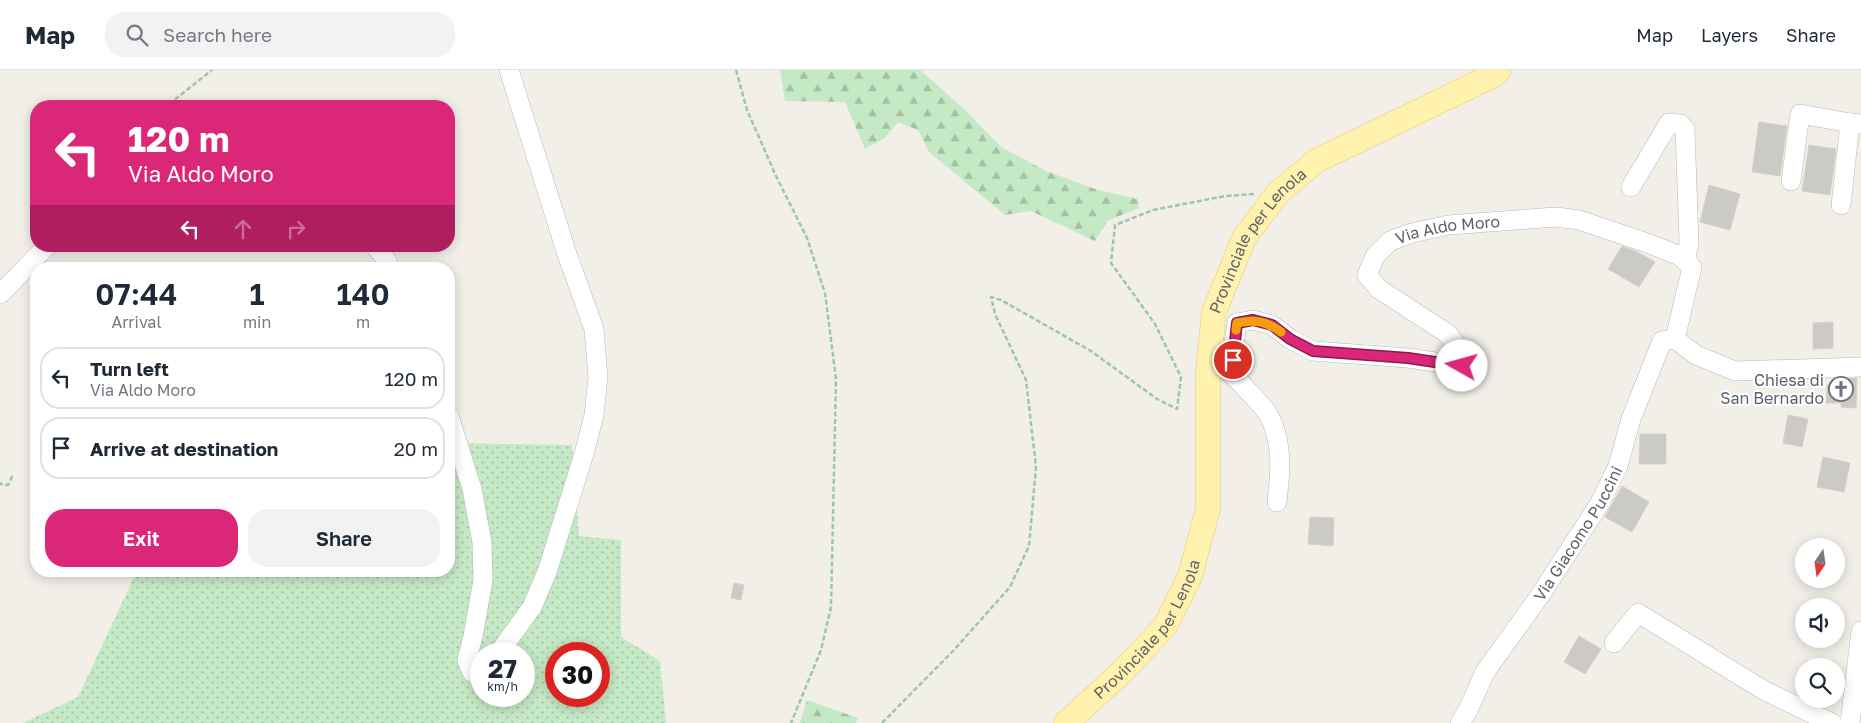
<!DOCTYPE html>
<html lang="en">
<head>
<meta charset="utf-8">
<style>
	:root { --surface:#fff; --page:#f2f2f3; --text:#1f2937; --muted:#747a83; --line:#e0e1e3; --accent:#db2777 }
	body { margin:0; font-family:"Golos Text",sans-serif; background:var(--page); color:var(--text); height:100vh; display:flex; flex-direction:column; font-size:19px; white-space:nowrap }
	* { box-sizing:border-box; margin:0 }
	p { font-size:16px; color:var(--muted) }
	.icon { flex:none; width:28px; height:28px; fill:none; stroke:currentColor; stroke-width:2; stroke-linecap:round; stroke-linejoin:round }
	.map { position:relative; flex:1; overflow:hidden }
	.details { position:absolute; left:30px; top:192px; width:425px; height:315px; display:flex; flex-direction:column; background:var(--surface); border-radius:20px; box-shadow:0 2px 12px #0003 }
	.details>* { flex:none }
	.banner { position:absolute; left:30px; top:30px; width:425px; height:152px; border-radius:20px; box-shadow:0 2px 12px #0003; background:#db2777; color:#fff; overflow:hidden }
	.needle { width:32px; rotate:193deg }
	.fabs { position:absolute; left:1795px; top:468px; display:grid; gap:10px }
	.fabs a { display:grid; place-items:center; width:50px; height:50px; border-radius:50%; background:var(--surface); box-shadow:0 2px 12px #0003; font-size:25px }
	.speed { position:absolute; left:470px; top:572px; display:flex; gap:10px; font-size:25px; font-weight:700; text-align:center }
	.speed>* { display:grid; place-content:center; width:65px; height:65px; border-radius:50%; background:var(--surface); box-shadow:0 2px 12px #0003; line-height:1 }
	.speed small { font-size:12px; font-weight:400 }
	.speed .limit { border:8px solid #d22; background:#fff; color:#111 }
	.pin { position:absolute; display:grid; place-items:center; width:42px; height:42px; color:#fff; margin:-21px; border:2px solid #fff; border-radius:50%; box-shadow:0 1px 5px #0007 }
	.me { position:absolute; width:55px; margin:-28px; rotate:277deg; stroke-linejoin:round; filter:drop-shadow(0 0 4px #0008) }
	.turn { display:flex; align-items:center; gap:18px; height:105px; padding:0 15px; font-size:22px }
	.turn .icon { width:65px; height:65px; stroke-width:2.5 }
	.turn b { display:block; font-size:35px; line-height:42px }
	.lanes { display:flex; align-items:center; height:48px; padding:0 15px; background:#0003; justify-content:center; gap:25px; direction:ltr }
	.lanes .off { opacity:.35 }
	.eta { display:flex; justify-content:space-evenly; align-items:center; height:85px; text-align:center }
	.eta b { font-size:30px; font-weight:600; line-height:35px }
	.action { display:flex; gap:10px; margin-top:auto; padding:10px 15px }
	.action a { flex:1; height:58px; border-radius:20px; background:var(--accent); color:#fff; font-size:20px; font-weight:600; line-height:58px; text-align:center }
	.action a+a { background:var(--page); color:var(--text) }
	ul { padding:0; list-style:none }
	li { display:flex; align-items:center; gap:15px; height:62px; margin:0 10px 8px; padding:0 5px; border:2px solid var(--line); border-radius:20px }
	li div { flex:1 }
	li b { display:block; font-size:19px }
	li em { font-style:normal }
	header { display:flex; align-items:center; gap:30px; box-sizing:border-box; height:70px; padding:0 25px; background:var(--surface); border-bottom:1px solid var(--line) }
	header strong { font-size:24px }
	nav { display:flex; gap:28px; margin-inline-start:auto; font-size:18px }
	.search { width:350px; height:45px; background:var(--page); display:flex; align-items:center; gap:12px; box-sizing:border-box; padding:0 18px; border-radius:20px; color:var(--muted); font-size:19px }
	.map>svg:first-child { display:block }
</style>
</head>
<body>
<header>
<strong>Map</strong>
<div class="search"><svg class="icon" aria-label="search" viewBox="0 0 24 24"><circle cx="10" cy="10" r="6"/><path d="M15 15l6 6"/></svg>Search here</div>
<nav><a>Map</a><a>Layers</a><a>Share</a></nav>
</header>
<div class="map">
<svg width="1861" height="653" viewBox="0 0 1861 653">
	<defs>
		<pattern id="grass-dots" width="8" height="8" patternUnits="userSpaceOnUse" patternTransform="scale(1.25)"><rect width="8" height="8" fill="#c5e8c5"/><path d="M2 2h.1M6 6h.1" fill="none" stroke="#a3c0a4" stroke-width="1.8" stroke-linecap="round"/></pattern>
		<pattern id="forest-firs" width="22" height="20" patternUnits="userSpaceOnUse" patternTransform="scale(1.25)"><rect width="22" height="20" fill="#c5e8c5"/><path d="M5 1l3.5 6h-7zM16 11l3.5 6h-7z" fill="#a3c0a4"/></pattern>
	</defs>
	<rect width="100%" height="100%" fill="#f1efe8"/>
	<path fill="url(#grass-dots)" fill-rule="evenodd" d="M449,373L572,375L579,466L621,470V567L660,591L666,653H23L78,627L137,501H449ZM481,584H524V626H481ZM556,584H599V626H556Z"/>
	<g fill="url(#forest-firs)">
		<polygon points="780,0 920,0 964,39 1001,77 1046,101 1098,120 1138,129 1139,138 1107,151 1095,171 1031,141 1005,145 929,82 918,60 898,52 885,68 865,79 845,32 785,31"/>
		<polygon points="807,630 858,648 856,653 800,653"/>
	</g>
	<g fill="#cccac5" stroke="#d6d1c6">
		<polygon points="1759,52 1787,56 1780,106 1752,102"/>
		<polygon points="1809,75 1836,79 1830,125 1802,121"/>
		<polygon points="1709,115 1740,124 1730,160 1700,152"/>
		<polygon points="1622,176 1637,182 1655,192 1639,217 1608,199"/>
		<polygon points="1833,252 1833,278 1813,279 1813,253"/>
		<polygon points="1857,308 1856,338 1841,337 1841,333 1826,333 1827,315 1843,316 1844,309"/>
		<polygon points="1788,345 1808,349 1802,377 1783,373"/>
		<polygon points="1640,364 1666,364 1666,394 1639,394"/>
		<polygon points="1823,387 1850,393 1844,422 1817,417"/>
		<polygon points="1622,416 1649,432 1632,462 1605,447"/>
		<polygon points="1310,447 1334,448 1333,476 1308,474"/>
		<polygon points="734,513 744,515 741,530 731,528"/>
		<polygon points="1579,566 1601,579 1585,604 1564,592"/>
	</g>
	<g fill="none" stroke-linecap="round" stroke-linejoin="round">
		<defs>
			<g id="minor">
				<polyline points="1791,111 1800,44 1850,53 1861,54"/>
				<polyline points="1631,117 1669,53 1680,54 1685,59 1689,173 1685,191"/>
				<polyline points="1841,135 1850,53"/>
				<polyline points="375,176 383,185 391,199"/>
				<polyline points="0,224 47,176"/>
				<path d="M1224,298C1233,305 1241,313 1249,322C1257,330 1268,342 1272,352C1283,378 1280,406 1277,432"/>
				<path id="s1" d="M1233,304L1234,275L1237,253L1253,250L1272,255L1290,269L1313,281L1408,288L1462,296L1461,282L1448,264L1379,219L1367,205L1375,186L1390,171L1412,163L1449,155L1556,147L1579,150L1650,174L1680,186L1692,197L1675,269L1696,285L1735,301L1861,297"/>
				<polyline points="449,346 472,419 482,472 483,510 473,566 467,590 472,602 481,600"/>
				<polyline points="1614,573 1638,543 1765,621 1832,653"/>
				<polyline points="498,584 532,537 547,502 584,384 594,345 598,307 594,259 567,184 509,0"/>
				<path id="s2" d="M1460,653L1468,640L1485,602L1539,527L1600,433L1618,396L1631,349L1662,271L1675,269"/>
				<polyline points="1850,653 1861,561"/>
			</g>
			<g id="major">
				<path id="s3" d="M1066,653L1123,601L1166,555L1190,506L1208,439V301L1214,242L1244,168L1278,123L1316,91L1494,5L1499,0"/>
			</g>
		</defs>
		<use href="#minor" stroke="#b5b8bc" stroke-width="20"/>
		<use href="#major" stroke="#f2c960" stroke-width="25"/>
		<g stroke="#9cc7a9" stroke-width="2.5" stroke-dasharray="5 2.5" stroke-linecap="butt">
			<polyline points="736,0 747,40 776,106 807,168 825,223 836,309 831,537 821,580 791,653"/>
			<polyline points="172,36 173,31 212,0"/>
			<polyline points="0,412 0,414 8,415 13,405"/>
			<polyline points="882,653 954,580 1010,517 1029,476 1036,397 1026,310 995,244 991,227 1001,230 1091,281 1157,329 1177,339 1181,307 1155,254 1111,193 1115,155 1153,140 1225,126 1254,124"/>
		</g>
		<use href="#minor" stroke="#fff" stroke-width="19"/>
		<use href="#major" stroke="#fff2af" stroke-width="24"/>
	</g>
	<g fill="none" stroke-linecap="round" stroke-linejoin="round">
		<defs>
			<polyline id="route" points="1233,290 1237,253 1253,250 1272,255 1290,269 1313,281 1408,288 1462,296"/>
		</defs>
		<use href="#route" stroke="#8e194d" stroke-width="12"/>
		<use href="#route" stroke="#db2777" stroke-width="9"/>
		<path stroke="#f59e0b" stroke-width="9" d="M1236,260L1237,253C1255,249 1266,251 1281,262"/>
	</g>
	<defs>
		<symbol id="church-ring" viewBox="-11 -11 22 22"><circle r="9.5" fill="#fff" stroke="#6b7280" stroke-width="1.5"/><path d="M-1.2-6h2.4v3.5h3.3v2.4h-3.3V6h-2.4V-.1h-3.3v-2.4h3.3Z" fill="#6b7280"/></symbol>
	</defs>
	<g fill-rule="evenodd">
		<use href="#church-ring" x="1827" y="305" width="28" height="28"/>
	</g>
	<g text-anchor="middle" stroke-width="4" stroke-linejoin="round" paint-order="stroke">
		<g font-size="16" fill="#5f6368" stroke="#fff">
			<text dy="6" stroke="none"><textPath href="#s1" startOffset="524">Via Aldo Moro</textPath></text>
			<text dy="6" stroke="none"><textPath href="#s3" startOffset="546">Provinciale per Lenola</textPath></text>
			<text dy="6" stroke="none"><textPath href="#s2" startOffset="224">Via Giacomo Puccini</textPath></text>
			<text dy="6" stroke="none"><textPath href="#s3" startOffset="126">Provinciale per Lenola</textPath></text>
		</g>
		<g font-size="16" fill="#5b616d" stroke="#fff" text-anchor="end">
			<text x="1824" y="316">Chiesa di<tspan x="1824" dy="18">San Bernardo</tspan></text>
		</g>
	</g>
</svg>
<div class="fabs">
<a><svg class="needle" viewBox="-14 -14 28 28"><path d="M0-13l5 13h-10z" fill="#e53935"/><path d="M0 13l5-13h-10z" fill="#747a83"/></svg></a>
<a><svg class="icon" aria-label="sound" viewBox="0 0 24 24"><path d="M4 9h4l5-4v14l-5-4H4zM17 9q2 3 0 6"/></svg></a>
<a><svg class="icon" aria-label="search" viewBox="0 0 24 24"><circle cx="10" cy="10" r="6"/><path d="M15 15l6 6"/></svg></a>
</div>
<div class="speed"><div>27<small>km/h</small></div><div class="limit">30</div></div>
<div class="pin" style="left:1233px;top:290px;background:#d93025"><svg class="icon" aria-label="arrive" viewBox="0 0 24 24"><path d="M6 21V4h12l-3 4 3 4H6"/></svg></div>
<svg class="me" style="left:1462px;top:296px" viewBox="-20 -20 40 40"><circle r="19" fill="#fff"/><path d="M0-13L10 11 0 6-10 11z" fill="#db2777"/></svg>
<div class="banner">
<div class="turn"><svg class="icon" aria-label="left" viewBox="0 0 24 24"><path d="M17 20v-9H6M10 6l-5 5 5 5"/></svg><div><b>120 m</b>Via Aldo Moro</div></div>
<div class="lanes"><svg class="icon" aria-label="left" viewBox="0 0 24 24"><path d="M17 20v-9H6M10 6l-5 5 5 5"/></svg><svg class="icon off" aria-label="ahead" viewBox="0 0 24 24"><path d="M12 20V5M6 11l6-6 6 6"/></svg><svg class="icon off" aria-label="right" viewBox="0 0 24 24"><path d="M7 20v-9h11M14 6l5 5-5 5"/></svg></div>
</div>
<section class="details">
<div class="eta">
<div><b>07:44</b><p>Arrival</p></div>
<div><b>1</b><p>min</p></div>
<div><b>140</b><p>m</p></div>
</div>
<ul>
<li><svg class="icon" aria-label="left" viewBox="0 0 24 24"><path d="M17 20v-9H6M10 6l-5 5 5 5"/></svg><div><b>Turn left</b><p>Via Aldo Moro</p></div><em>120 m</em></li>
<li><svg class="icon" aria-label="arrive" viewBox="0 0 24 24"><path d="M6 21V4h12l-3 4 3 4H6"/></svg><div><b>Arrive at destination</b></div><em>20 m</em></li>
</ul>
<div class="action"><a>Exit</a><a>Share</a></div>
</section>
</div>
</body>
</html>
